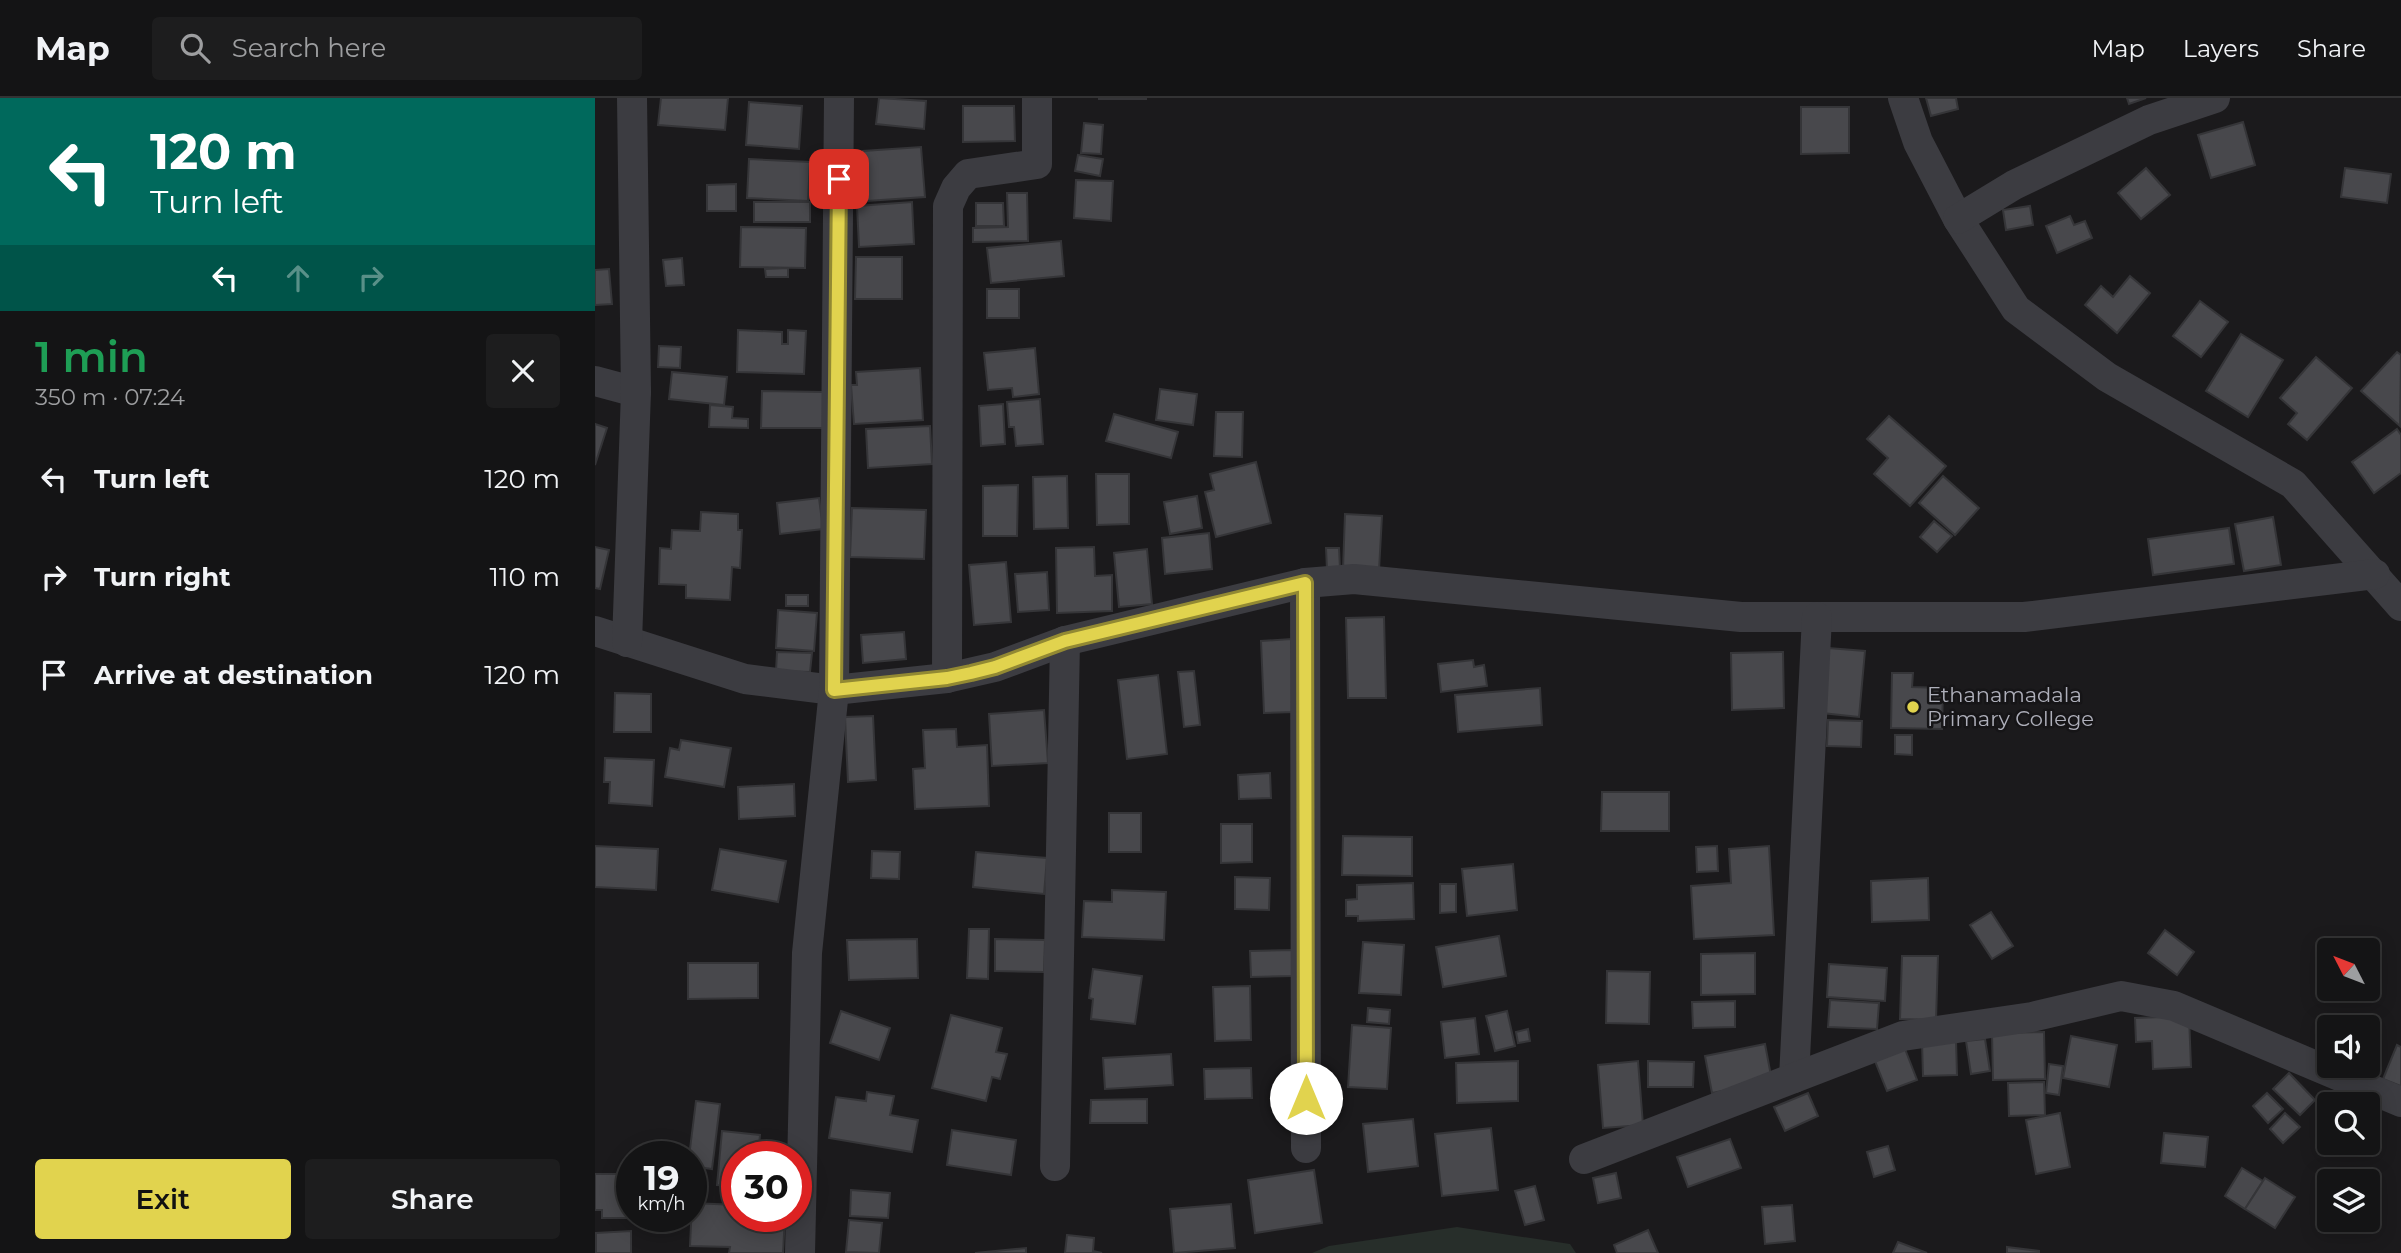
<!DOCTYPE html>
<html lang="en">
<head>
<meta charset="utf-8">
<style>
	:root { --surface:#141415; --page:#1d1d1e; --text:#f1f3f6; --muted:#9d9ea0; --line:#333334; --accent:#e1d34e }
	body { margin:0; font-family:Montserrat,sans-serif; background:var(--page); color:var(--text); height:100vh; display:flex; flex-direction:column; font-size:26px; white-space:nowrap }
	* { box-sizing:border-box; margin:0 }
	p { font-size:23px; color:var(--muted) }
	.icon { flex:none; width:38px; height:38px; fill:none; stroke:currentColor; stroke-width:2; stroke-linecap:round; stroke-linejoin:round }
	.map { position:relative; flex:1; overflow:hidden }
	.side { display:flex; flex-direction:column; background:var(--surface); width:595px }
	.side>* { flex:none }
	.hud { background:#00695c; color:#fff; overflow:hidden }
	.needle { width:46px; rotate:312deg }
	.controls { position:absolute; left:1722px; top:840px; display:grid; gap:14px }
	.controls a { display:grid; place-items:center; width:63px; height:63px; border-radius:7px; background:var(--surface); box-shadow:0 4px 18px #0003,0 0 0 2px var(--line); font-size:35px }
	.speed { position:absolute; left:21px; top:1043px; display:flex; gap:14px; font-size:35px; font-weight:700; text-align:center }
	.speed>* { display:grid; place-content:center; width:91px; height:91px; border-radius:50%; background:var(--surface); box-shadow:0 4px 18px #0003,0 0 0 2px var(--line); line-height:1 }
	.speed small { font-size:18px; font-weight:400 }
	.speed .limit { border:10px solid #d22; background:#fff; color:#111 }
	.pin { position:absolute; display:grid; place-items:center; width:60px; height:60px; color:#fff; margin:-30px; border-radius:14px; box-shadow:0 4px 10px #0006 }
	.me { position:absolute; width:77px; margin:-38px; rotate:0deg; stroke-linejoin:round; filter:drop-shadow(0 0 5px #0008) }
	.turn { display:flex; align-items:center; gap:24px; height:147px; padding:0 35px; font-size:32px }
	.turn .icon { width:91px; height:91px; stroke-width:2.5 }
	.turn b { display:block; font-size:49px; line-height:60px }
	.lanes { display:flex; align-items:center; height:66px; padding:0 35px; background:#0003; justify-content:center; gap:35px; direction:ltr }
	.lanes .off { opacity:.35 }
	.round { display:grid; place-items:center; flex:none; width:74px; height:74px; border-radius:7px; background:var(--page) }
	.headline { display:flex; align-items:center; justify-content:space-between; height:119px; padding:0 35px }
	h1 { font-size:42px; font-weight:600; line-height:52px; color:#1e9e55 }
	.cta { display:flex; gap:14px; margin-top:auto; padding:14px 35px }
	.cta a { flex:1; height:80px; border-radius:7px; background:var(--accent); color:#111; font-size:28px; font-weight:600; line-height:80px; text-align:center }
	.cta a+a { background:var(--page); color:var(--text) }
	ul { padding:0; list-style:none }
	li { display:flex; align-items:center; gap:21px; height:98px; padding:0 35px }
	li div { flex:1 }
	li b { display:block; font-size:26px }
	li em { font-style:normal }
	header { display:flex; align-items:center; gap:42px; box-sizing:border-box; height:98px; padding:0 35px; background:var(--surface); border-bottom:2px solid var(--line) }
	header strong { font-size:33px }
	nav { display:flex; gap:38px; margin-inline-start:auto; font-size:24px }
	.search { width:490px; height:63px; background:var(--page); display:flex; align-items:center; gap:18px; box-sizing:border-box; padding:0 24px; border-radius:7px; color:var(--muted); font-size:26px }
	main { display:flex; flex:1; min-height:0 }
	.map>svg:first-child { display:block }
</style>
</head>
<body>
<header>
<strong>Map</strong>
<div class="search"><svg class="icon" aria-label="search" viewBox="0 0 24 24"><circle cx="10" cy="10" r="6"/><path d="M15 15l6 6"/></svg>Search here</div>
<nav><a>Map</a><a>Layers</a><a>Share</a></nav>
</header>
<main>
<section class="side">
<div class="hud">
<div class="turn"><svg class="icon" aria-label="left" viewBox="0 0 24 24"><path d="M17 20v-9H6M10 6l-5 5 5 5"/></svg><div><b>120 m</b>Turn left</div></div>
<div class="lanes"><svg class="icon" aria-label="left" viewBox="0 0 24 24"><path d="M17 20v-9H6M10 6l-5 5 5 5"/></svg><svg class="icon off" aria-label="ahead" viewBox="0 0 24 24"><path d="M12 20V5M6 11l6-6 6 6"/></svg><svg class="icon off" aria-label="right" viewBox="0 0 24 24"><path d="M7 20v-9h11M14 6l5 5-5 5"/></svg></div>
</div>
<div class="headline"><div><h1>1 min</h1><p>350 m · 07:24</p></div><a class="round"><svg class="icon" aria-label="close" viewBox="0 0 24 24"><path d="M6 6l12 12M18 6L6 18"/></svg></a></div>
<ul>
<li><svg class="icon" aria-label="left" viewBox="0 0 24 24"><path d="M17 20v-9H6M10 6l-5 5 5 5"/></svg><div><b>Turn left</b></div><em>120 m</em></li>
<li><svg class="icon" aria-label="right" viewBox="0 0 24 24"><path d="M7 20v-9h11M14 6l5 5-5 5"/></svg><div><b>Turn right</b></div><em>110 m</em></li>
<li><svg class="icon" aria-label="arrive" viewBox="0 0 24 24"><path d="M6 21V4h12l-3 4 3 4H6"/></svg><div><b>Arrive at destination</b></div><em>120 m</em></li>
</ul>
<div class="cta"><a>Exit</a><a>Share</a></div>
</section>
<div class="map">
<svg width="1806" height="1155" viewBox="0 0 1806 1155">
	<rect width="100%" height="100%" fill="#1b1a1c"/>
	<polygon fill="#272e2a" points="862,1129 975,1146 981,1155 717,1155 734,1148"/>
	<g fill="#48484c" stroke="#353538" stroke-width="2">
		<polygon points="66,0 133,0 130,32 63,27"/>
		<polygon points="284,0 331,3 329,31 281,26"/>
		<rect x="504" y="0" width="47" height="1"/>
		<polygon points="1331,0 1361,0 1363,11 1336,18"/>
		<polygon points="1532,0 1551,0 1534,6"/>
		<polygon points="154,4 207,8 204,51 151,47"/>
		<polygon points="368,8 419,8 420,43 368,44"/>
		<polygon points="1206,9 1254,9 1254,55 1206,56"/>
		<polygon points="1648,24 1660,67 1616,80 1603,37"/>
		<polygon points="489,25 508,27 506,56 486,55"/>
		<polygon points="326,49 330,99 272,103 268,53"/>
		<polygon points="483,57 508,61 505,78 480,73"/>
		<polygon points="154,61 215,64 213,103 152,100"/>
		<polygon points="1551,70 1575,97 1546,121 1523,95"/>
		<polygon points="1750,70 1796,76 1792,105 1746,99"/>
		<polygon points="481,82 518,83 516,123 479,120"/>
		<polygon points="141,86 141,113 112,113 112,87"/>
		<polygon points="412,95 432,95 433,143 378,144 378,130 413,129"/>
		<rect x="159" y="104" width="56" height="20"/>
		<polygon points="317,104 319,146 264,149 262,108"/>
		<polygon points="381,105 408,105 409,128 381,128"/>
		<polygon points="1435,108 1438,127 1411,132 1408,112"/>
		<polygon points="1475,118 1479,127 1490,123 1497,140 1462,155 1451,128"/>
		<polygon points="146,129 211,130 210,170 145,169"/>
		<polygon points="466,143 469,178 396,185 392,150"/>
		<polygon points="261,159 307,159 307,201 260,201"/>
		<polygon points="87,160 89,187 71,188 68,162"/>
		<polygon points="193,170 193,179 171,179 170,171"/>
		<polygon points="14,171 17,206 0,207 0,172"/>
		<polygon points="1535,178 1555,195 1522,235 1490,207 1506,188 1518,199"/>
		<rect x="392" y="191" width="32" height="29"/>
		<polygon points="1605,203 1633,224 1606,259 1578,238"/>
		<polygon points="143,232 187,234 187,246 193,246 193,232 211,233 209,276 142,274"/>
		<polygon points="1646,236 1688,262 1653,319 1611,293"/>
		<polygon points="64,248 86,249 85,270 63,269"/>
		<polygon points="440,250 444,296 418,299 417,290 393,292 389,255"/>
		<polygon points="1802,254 1806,257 1805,328 1766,293"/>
		<polygon points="1721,259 1757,290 1712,342 1693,326 1702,315 1685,300"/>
		<polygon points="325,270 328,322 259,326 256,287 262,287 261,274"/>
		<polygon points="77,274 132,279 129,307 74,301"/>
		<polygon points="565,291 602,296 598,327 561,322"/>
		<polygon points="167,293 228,294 228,330 166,330"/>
		<polygon points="445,301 448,346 421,348 419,329 414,329 412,304"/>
		<polygon points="408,306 410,346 386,348 384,308"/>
		<polygon points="115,307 138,309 137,320 153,321 153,330 114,329"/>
		<polygon points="621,314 648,314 647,359 619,358"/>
		<polygon points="519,316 583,334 576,360 511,343"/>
		<polygon points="1294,318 1351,368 1315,408 1279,376 1293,360 1272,341"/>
		<polygon points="0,326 12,330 0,367"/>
		<polygon points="335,328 337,366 273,370 271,331"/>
		<polygon points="1802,331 1806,337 1806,375 1779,395 1757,364"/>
		<polygon points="661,364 676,425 621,439 610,394 619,392 615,376"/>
		<polygon points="501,376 534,376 534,426 502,427"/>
		<polygon points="472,378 473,430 439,431 438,379"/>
		<polygon points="1348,378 1384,410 1360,437 1324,405"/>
		<polygon points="423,387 422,438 388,438 388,388"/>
		<polygon points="602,398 607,430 575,436 569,404"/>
		<polygon points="224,400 228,431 185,436 182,405"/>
		<polygon points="257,410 331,412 329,461 255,459"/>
		<polygon points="106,414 143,416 143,432 147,432 145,470 137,469 135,502 91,500 91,487 64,486 65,450 76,451 77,432 105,433"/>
		<polygon points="750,416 787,418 784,472 748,471"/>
		<polygon points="1678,419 1686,467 1649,473 1640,426"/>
		<polygon points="1339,423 1357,438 1342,454 1325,439"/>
		<polygon points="1634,430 1639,466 1558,477 1553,441"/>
		<polygon points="614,435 617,471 570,476 567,440"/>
		<polygon points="0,449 14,452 5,491 0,490"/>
		<polygon points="499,449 500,478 517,477 517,513 462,515 461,450"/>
		<polygon points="731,450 744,450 745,471 732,472"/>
		<polygon points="552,451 557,506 524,509 519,455"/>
		<polygon points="411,464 416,524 379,527 374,467"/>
		<polygon points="452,474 454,512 423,514 420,476"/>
		<rect x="191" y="497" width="22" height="11"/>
		<polygon points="183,512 222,515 219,553 181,550"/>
		<polygon points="789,519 791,600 753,600 751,520"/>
		<polygon points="309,534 311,561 268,565 266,537"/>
		<polygon points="696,541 699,614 669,615 666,543"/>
		<polygon points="1233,550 1270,553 1264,619 1227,615"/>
		<polygon points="182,554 217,555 215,574 181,573"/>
		<polygon points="1188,554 1189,610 1137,612 1136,555"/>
		<polygon points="878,562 879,569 889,567 892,588 846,594 843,566"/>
		<polygon points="599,573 605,627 589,629 583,574"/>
		<polygon points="1297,575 1318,575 1317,589 1348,590 1347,631 1296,630"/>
		<polygon points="563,577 572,656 532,661 523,582"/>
		<polygon points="945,590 947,627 863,634 860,597"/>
		<polygon points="20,595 56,596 56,634 19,634"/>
		<polygon points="449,612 453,665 397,668 394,616"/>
		<polygon points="278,618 281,682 253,684 250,619"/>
		<polygon points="1233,622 1267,623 1266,649 1232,648"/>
		<polygon points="361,631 362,649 392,647 394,708 320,711 318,671 330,670 328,632"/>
		<polygon points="1300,637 1317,637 1317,657 1300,656"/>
		<polygon points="86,642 136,650 129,689 70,679 75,650 84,652"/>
		<polygon points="10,660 59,662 57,708 14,705 15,684 9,684"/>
		<polygon points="675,675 676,700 644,701 643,677"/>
		<polygon points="199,686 200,718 144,721 143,689"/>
		<polygon points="1007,694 1074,694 1074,733 1006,733"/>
		<rect x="514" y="715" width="32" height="39"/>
		<polygon points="626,726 657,726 657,764 626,765"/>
		<polygon points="748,738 817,739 817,778 747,777"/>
		<polygon points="0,748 63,751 61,792 0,789"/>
		<polygon points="1122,748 1123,773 1102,774 1101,749"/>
		<polygon points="1174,748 1179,837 1099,841 1096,788 1136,785 1134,751"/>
		<polygon points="125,751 191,763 183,804 117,792"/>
		<polygon points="277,753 305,754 304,781 276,780"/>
		<polygon points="381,754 452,760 449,796 378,789"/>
		<polygon points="918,766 922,812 872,818 867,771"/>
		<polygon points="640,779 675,780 674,812 640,811"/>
		<polygon points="1333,780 1334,822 1277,824 1276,783"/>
		<polygon points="818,785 819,821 763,823 763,818 751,818 751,802 762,801 762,787"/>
		<polygon points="845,786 861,786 861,814 845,815"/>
		<polygon points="517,792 571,794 569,842 487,839 489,803 517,804"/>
		<polygon points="1396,814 1418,848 1397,861 1375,827"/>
		<polygon points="374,831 394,831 393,881 372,880"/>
		<polygon points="1570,832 1599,854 1582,877 1553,855"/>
		<polygon points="904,838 911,878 848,889 841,849"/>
		<polygon points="322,841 323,880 254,882 252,842"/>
		<polygon points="400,841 450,842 449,874 400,873"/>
		<polygon points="768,844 809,847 806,897 764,895"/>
		<polygon points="698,852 698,878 656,879 655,853"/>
		<polygon points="1160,855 1160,896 1106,897 1106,856"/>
		<polygon points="1307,858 1343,858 1341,922 1305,921"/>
		<polygon points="93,865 163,865 163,900 93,901"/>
		<polygon points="1234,866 1292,870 1290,903 1232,899"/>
		<polygon points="498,871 547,878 540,926 496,921 498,901 494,900"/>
		<polygon points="1012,873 1055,874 1054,926 1011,925"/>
		<polygon points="655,888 656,942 620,943 618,889"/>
		<polygon points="1235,902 1284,905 1282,931 1233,929"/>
		<polygon points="1140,903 1140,929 1098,930 1097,904"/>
		<polygon points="773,910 795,912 794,926 772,924"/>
		<polygon points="246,913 295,930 284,962 235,945"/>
		<polygon points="912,913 920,948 900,953 891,918"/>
		<polygon points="356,917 407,930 401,954 412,956 405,981 397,979 391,1003 337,990"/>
		<polygon points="1594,918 1596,969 1558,971 1557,943 1541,944 1540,920"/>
		<polygon points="880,920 884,956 850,960 846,924"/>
		<polygon points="757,927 796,930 792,991 753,989"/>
		<polygon points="933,931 935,943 923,945 921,934"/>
		<polygon points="1449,934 1450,981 1398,982 1397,935"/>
		<polygon points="1476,938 1522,947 1514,989 1468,980"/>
		<polygon points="1390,941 1395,973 1376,976 1371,943"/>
		<polygon points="1361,942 1362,977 1328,978 1327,944"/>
		<polygon points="1170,946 1177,983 1117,995 1110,958"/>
		<polygon points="1802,947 1806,949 1806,988 1788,981"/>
		<polygon points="1310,951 1322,982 1292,993 1280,963"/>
		<polygon points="576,956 578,987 510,991 508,960"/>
		<polygon points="923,963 923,1003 862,1005 861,965"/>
		<polygon points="1043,963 1048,1027 1008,1030 1003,967"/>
		<polygon points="1053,963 1099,964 1098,989 1053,989"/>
		<polygon points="1454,966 1468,968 1464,997 1451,995"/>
		<polygon points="656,970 657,1000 610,1001 609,971"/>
		<polygon points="1694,975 1720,1002 1705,1017 1678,991"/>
		<polygon points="1449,984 1450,1017 1414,1018 1413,985"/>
		<polygon points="272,994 299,998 295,1017 323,1022 317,1054 234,1040 241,999 271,1003"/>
		<polygon points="1213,995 1223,1018 1190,1033 1179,1009"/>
		<polygon points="1672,995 1688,1011 1673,1025 1658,1008"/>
		<polygon points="552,1001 552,1025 495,1025 496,1002"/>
		<polygon points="101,1003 125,1006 117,1071 96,1068 96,1059 94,1059"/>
		<polygon points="1465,1015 1475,1069 1441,1076 1431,1022"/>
		<polygon points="1690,1015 1705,1029 1688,1045 1675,1031"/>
		<polygon points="818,1021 823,1068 773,1074 768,1026"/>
		<polygon points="896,1030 903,1092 847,1098 840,1036"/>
		<polygon points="357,1032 421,1042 416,1077 352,1067"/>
		<polygon points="127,1033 165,1037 163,1059 142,1059 142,1088 122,1087"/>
		<polygon points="1569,1035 1613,1039 1610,1069 1566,1065"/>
		<polygon points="1135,1041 1146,1070 1093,1089 1082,1059"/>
		<polygon points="1293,1048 1300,1072 1279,1079 1272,1054"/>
		<polygon points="1647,1070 1668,1083 1650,1111 1630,1098"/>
		<polygon points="719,1072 727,1125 660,1135 653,1082"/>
		<polygon points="1021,1075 1026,1100 1003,1105 998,1080"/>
		<polygon points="0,1076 37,1076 37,1118 43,1118 43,1120 7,1120 7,1112 0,1112"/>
		<polygon points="1670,1080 1700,1099 1680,1130 1650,1111"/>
		<polygon points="940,1088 949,1122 930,1127 920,1093"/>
		<polygon points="256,1092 295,1095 293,1120 255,1118"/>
		<polygon points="97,1105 142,1107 142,1118 190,1118 188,1155 134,1155 135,1149 95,1148"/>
		<polygon points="636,1106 640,1150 579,1155 575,1111"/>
		<polygon points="1197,1107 1200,1143 1170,1146 1167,1109"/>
		<polygon points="254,1122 287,1125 284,1155 251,1154"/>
		<polygon points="1053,1132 1063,1155 1022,1155 1019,1147"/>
		<polygon points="36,1133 36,1155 1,1155 1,1135"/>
		<polygon points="472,1137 499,1140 498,1153 507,1155 470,1155"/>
		<polygon points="1303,1144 1332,1155 1298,1155"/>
		<polygon points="1412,1149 1444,1153 1444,1155 1412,1155"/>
		<polygon points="431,1150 431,1155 380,1155"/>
	</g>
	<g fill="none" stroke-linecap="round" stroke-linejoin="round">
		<g stroke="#3c3c41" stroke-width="30">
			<polyline points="1308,0 1323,44 1363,121 1421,211 1512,279 1698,386 1806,508"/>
			<polyline points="1363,121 1419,87 1554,22 1620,0"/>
			<polyline points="0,283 41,294"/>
			<polyline points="710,485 711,1050"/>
			<polyline points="0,533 150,581 239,592 352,580 400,569 470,543 710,485 759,481 1146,519 1429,519 1780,476"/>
			<polyline points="32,544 41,294 37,0"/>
			<polyline points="352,580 353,108 361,90 373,76 442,66 442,0"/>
			<polyline points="1199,980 1222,519"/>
			<polyline points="989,1061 1308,938 1437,919 1526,898 1579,908 1806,1004"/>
			<polyline points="460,1068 470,543"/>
			<polyline points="205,1155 212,855 239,592 244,0"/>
		</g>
	</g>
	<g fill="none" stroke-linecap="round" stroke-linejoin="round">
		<defs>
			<polyline id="route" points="244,81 239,592 352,580 376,575 400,569 470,543 710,485 711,1000"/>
		</defs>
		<use href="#route" stroke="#928933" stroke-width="18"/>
		<use href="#route" stroke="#e1d34e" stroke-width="12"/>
	</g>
	<circle fill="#e1d34e" stroke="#161517" stroke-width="2.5" cx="1318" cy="609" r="7"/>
	<g text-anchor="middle" stroke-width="5" stroke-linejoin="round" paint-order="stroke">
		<g font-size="21" fill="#aeafba" stroke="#161517" text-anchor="start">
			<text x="1332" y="604">Ethanamadala<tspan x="1332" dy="24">Primary College</tspan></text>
		</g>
	</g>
</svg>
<div class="controls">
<a><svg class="needle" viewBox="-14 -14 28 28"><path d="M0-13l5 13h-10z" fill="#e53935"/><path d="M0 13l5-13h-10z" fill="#9d9ea0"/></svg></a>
<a><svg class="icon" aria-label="sound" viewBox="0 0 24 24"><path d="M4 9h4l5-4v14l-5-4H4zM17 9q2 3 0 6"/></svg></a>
<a><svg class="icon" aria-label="search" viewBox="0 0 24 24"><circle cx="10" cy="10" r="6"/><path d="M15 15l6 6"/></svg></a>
<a><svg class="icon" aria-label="layers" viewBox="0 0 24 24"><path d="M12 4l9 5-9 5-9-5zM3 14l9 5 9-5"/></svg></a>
</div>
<div class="speed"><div>19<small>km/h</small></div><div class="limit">30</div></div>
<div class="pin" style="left:244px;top:81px;background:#d93025"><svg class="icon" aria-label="arrive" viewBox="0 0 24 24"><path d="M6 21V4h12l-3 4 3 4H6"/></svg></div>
<svg class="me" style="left:711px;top:1000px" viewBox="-20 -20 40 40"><circle r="19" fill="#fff"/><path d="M0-13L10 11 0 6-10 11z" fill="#e1d34e"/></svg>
</div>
</main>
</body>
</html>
